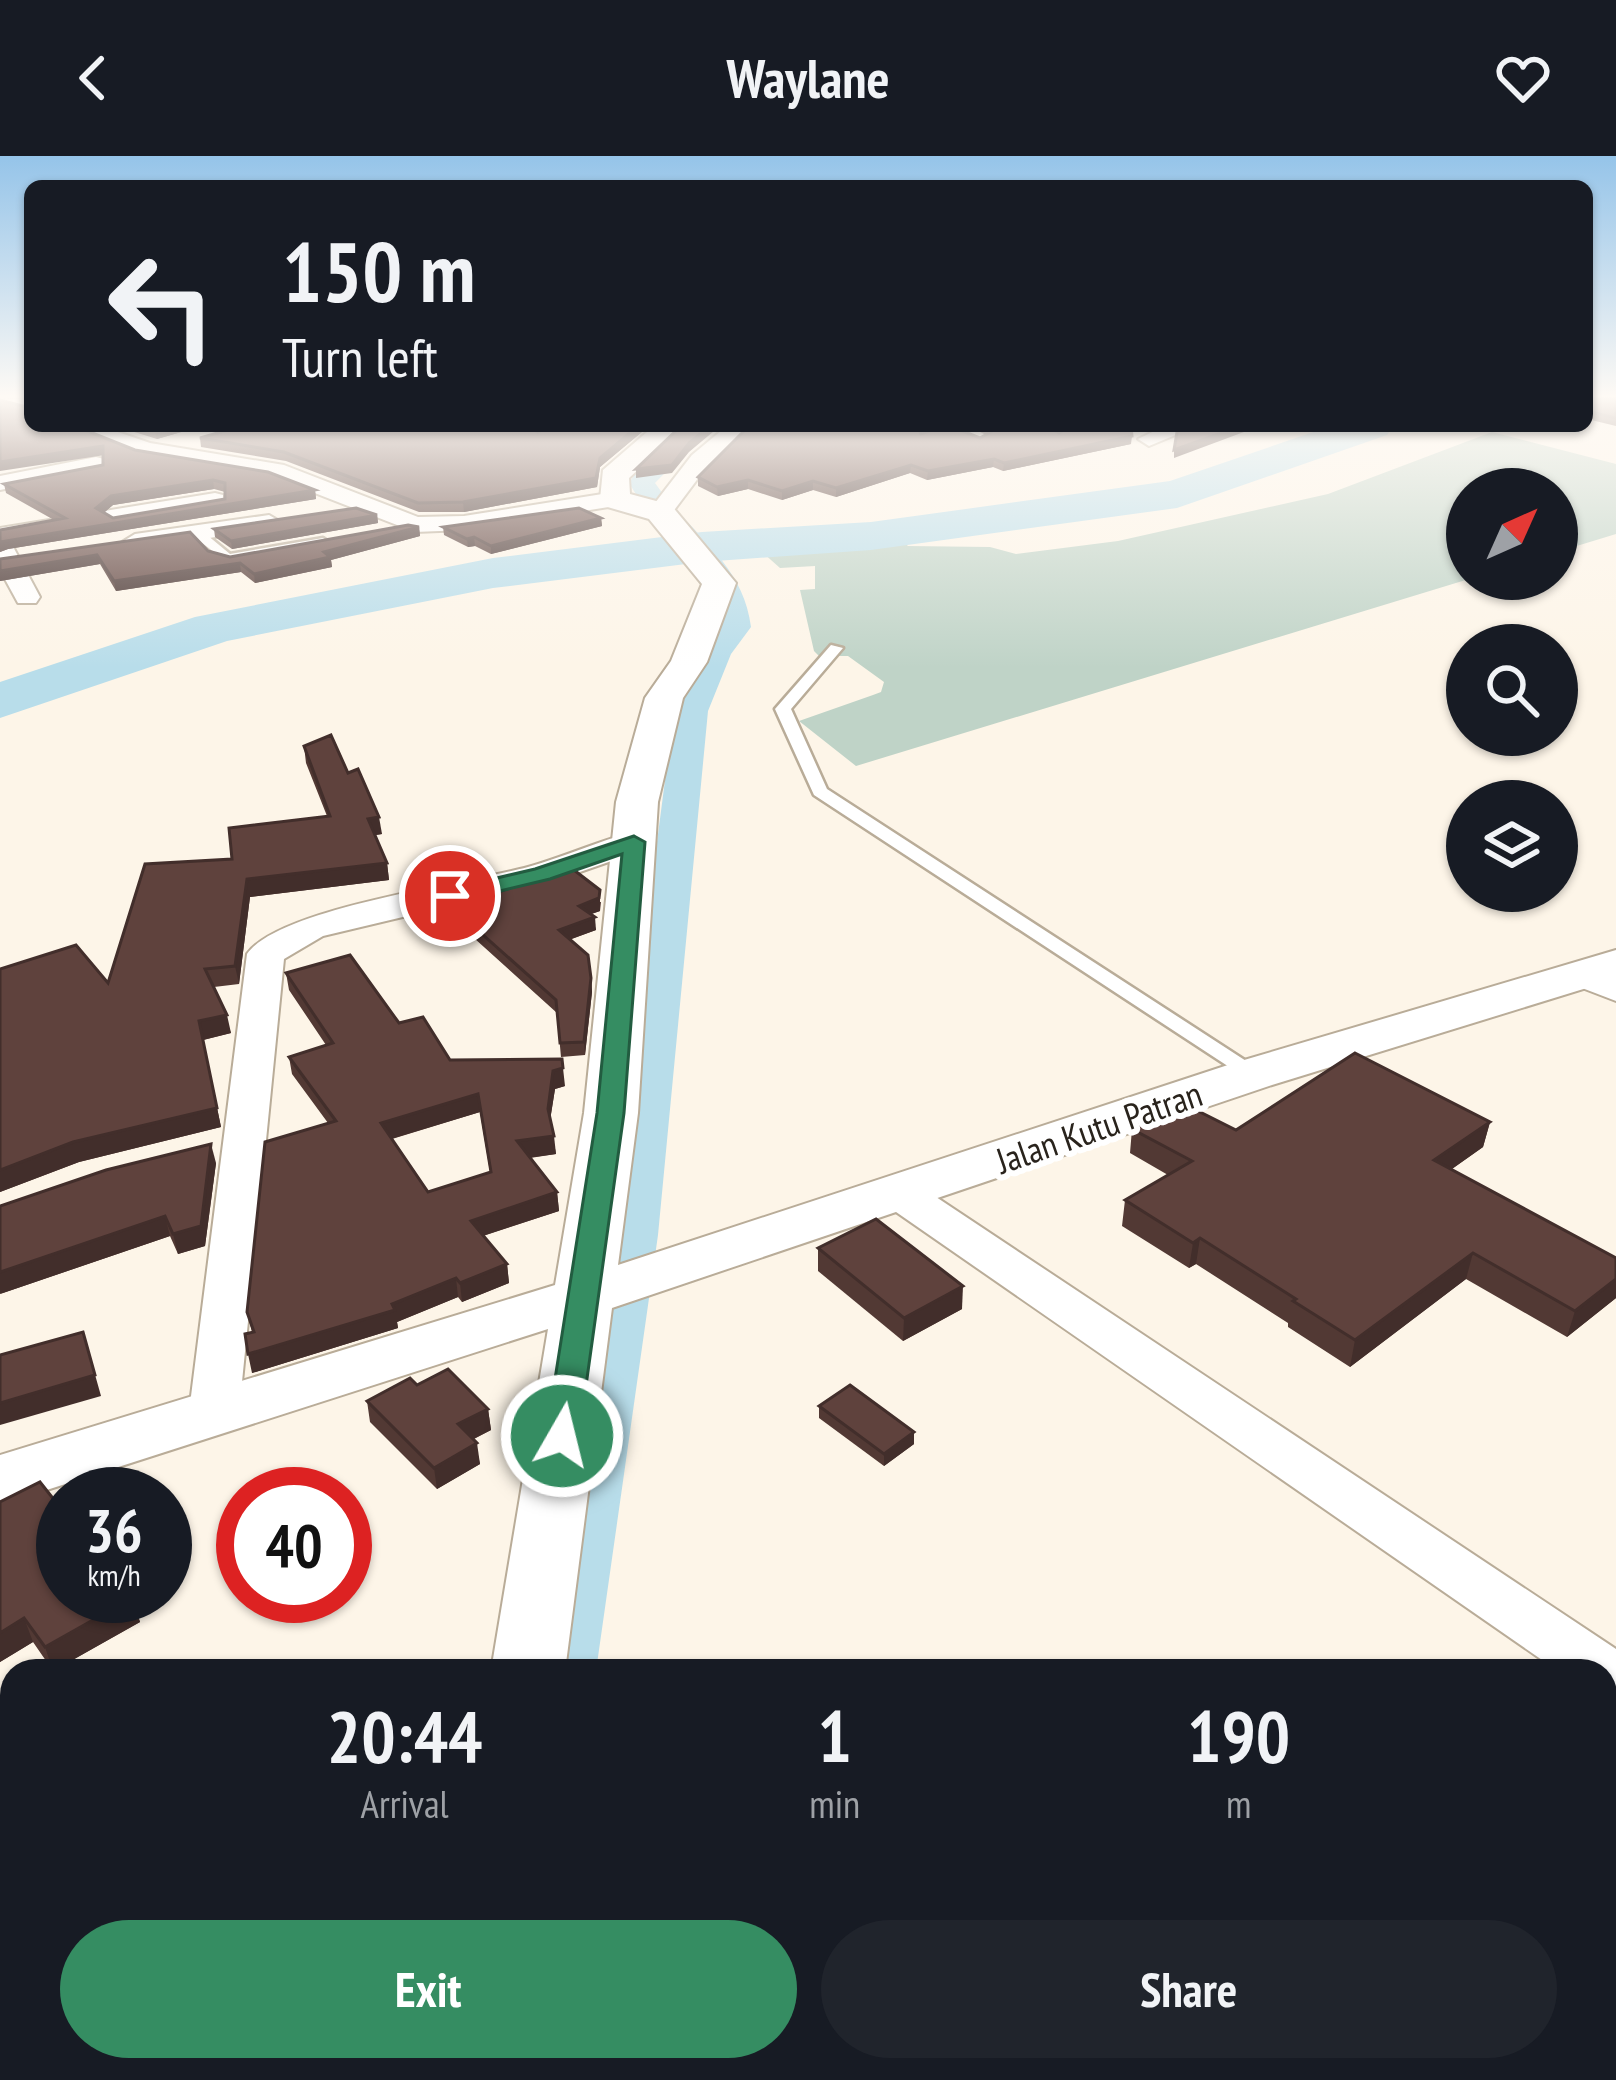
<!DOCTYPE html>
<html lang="en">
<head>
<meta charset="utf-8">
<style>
	:root { --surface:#171b24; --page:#20242c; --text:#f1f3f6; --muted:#9ea1a6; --accent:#358d62 }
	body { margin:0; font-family:"PT Sans Narrow",sans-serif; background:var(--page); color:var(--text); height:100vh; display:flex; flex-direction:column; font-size:45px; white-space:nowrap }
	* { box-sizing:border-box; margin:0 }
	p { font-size:39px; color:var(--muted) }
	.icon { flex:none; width:66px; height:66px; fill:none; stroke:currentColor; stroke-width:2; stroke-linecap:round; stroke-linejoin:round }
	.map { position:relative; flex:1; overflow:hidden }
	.details { position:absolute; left:0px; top:1503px; width:1617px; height:423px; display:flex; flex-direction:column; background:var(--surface); border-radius:36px 36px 0 0; box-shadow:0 3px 9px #0004 }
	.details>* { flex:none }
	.guide { position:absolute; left:24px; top:24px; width:1569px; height:252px; border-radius:18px; box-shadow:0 3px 9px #0004; background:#171b24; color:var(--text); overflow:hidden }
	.needle { width:78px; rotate:45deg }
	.controls { position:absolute; left:1446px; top:312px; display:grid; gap:24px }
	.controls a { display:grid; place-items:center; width:132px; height:132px; border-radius:50%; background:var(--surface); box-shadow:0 3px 9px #0004; font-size:60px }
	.speed { position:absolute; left:36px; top:1311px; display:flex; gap:24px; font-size:60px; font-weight:700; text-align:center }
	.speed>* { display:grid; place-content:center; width:156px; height:156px; border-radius:50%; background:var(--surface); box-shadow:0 3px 9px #0004; line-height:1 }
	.speed small { font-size:30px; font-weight:400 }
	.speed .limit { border:18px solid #d22; background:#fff; color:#111 }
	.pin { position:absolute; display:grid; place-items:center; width:102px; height:102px; color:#fff; margin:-51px; border:6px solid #fff; border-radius:50%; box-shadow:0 3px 12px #0007 }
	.me { position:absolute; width:132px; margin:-66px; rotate:8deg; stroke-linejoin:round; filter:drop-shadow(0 0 9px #0008) }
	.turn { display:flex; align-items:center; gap:42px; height:252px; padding:0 60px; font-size:54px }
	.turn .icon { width:156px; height:156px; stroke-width:2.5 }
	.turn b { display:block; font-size:84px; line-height:102px }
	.eta { display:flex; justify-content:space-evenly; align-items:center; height:204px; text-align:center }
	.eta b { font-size:72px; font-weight:700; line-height:84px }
	.button { display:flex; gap:24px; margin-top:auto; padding:24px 60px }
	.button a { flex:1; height:138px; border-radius:72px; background:var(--accent); color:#fff; font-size:48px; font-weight:700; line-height:138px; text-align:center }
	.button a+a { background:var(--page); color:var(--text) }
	header { display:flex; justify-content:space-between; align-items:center; height:156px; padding:0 60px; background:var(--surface); font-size:54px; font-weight:700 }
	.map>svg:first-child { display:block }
</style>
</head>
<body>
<header><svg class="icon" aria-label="back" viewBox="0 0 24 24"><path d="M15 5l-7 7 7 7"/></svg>Waylane<svg class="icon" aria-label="heart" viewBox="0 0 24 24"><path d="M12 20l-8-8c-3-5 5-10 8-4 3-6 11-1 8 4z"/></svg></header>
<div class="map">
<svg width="1616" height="1924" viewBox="0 0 1616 1924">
	<rect width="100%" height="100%" fill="#fdf5e8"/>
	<polygon fill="#bfd3c7" points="1492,276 1616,308 1616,378 1557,396 1557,333 1467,333 1469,423 856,610 799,565 873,539 881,536 884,526 848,500 819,500 814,495 800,434 815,433 815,410 780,412 753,388 776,380 853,371 890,374 908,390 990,391 1016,398 1118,385 1328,338"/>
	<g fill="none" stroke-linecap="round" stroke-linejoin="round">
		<path fill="#b8ddea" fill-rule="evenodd" d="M684,270H711L655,327C690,378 743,406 751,471L731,498L708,555L658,1079L596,1515H530L606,1079L674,555L699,496L719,470C715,417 693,411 662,375C649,360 639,343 629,327L644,304Z"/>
		<polygon fill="#b8ddea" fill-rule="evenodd" points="1331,270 1393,270 1387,279 1177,352 871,394 702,406 493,432 227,485 0,562 0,526 195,461 493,402 702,376 871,366 1170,325"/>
		<defs>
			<g id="service">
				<polygon points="193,374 201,374 230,398 323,382 329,386 227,406 193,380"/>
				<polygon points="831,489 843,492 791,553 827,633 1260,914 1263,918 1260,922 1246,922 814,639 775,553"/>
			</g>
			<g id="minor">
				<polygon points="0,242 30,244 30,257 0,247"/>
				<polygon points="68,270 100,270 150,287 284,309 418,361 464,360 615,336 627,343 615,350 464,374 415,376 271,320 146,300"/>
				<polygon points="522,270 550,270 552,273 541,280"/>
				<polygon points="727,270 751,270 708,309 669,361 651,361 648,356 692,299"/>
				<polygon points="1039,270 1068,270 1071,274 1060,281"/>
				<polygon points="1165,270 1197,270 1149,290 1138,283"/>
				<polygon points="96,301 104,303 104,313 0,334 0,320"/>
				<polygon points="215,337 223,339 223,349 10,385 40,441 36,447 18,447 0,414 0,372"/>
				<polygon points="269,359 281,366 278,371 135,394 122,386 135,378"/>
				<path d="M634,676L646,679L651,686L646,693L554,725L323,780L284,803L239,1256L232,1269L214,1274L196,1269L189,1256L247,798C279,752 468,727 528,711C564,701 598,685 634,676Z"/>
				<polygon points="1582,808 1616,820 1616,845 1569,827 1563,819 1569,811"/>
				<polygon points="902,1025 918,1029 1616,1493 1616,1534 1605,1538 1605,1515 1558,1515 886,1049 880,1039 886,1029"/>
			</g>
			<g id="tertiary">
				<polygon points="654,270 685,270 629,322 630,338 671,349 736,427 707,506 683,542 658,646 638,957 618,1109 1234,907 1616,794 1616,823 1272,929 612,1152 565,1515 491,1515 548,1173 0,1349 0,1299 555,1129 584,957 616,646 645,542 671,505 702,428 649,363 604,350 600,343 603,314"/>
				<polygon points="421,1914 511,1914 510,1924 420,1924"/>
			</g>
		</defs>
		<use href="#service" stroke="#b9ac98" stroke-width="5"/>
		<use href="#minor" stroke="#b9ac98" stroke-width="4"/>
		<use href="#tertiary" stroke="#b9ac98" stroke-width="4"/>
		<use href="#service" fill="#fff" fill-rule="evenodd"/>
		<use href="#minor" fill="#fff" fill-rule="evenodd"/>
		<use href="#tertiary" fill="#fff" fill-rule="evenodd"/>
	</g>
	<g fill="#523934" fill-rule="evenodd">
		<polygon points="1587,242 1616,242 1616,270 1587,263"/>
		<polygon points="115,270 202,270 157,283"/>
		<polygon points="550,270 649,270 600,311 597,331 464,356 419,356 286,305 201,291 200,282 538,276"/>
		<polygon points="968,270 1048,270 1059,277 1131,288 1003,315 993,311 927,324 910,317 836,341 813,334 782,344 748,333 718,340 698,330 698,321 920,275 921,278 980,282 986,279"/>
		<path d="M135,294L315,334L316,343L8,393L0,396V374L54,364L6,337L4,328L103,309V299ZM214,333L225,336V343L113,362L103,357L113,349Z"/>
		<polygon points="377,359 378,367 232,393 215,381 214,373"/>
		<polygon points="601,362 602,370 491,398 475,390 468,391 444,379 443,371"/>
		<polygon points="419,371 420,380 331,404 332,411 255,427 241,416 116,435 100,408 0,425 0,403 208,395 230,401"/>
		<polygon points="304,590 348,617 382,678 375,679 387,707 389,724 250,741 239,828 214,831 231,877 203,884 221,971 79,1006 0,1036 0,813 108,827 232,703 327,660 306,607"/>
		<polygon points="601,746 600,755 591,758 596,774 569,784 591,822 592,836 585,899 561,901 557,857 454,764 453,752"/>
		<path d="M286,817L399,867L450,904L565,930L555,933L550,964L556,998L530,1002L557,1036L559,1055L483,1080L507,1108L509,1127L462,1146L458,1141L397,1166L398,1172L252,1217V1176L247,1156L328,967L292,918L289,901L326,889L289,834ZM480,956L490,1016L428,1036L392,983Z"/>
		<polygon points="1490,966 1483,991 1452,1013 1616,1102 1616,1142 1567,1181 1466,1123 1350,1211 1288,1171 1288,1167 1196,1108 1189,1112 1122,1070 1125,1044 1168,1019 1130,997 1132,973 1236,974"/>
		<polygon points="216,1007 205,1090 178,1098 170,1080 0,1138"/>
		<polygon points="818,1092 962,1153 903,1185 818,1115"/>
		<polygon points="417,1229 488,1253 491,1274 474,1283 480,1308 437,1333 370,1266 367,1245"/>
		<polygon points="819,1250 914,1288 884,1310 819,1262"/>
		<polygon points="0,1346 132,1442 140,1466 53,1515 33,1486 0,1506"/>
		<polygon points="1445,1914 1605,1914 1616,1924 1457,1924"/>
	</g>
	<g fill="#422e2b">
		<polygon points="170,270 202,270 157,283 155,274"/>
		<polygon points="638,270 649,270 600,311 597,331 464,356 463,346 600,302"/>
		<polygon points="710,270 720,270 689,296 672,317 636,322 636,313 689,287"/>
		<polygon points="1241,270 1260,270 1174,302 1174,294"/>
		<polygon points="1132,280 1131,288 1003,315 1004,307"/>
		<polygon points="103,290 105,299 0,315 0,306"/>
		<polygon points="994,303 993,311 927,324 928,315"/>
		<polygon points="911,309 910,317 836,341 836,332"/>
		<polygon points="213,324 214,333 113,349 98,362 96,352 111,340"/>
		<polygon points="748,324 748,333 718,340 717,331"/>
		<polygon points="813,325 813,334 782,344 782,335"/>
		<polygon points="315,334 316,343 8,393 0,396 0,386 6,383"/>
		<polygon points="377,359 378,367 232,393 231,385"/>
		<polygon points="601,362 602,370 491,398 491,390"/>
		<polygon points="419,371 420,380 331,404 332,411 255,427 254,418 324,396"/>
		<polygon points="474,381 475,390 468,391 467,383"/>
		<polygon points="97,399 100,408 0,425 0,415"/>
		<polygon points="240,407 241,416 116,435 114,425"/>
		<polygon points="379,661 382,678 370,680 368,663"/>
		<polygon points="387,707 389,724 250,741 239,828 235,810 247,723"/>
		<polygon points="600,734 600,755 580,762 579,750"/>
		<polygon points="595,761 596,774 560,787 559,774"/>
		<polygon points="591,822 592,836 585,899 584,886"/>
		<polygon points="227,859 231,877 203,884 221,971 79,1006 0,1036 0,1014 199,865"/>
		<polygon points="563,912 565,930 555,933 549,971 548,953 553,915"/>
		<polygon points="478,938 480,956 384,985 381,967"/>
		<polygon points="1490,966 1483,991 1429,1029 1434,1004"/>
		<polygon points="554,980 556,998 519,1003 517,985"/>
		<polygon points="211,988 216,1007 205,1090 178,1098 173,1078"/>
		<polygon points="557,1036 559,1055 473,1083 471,1065"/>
		<polygon points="165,1060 170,1080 0,1138 0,1116"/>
		<polygon points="1200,1082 1196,1108 1189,1112 1193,1087"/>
		<polygon points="1473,1097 1466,1123 1350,1211 1355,1184"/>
		<polygon points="507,1108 509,1127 462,1146 460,1127"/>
		<polygon points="456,1122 458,1141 397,1166 398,1172 252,1217 248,1198 392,1148"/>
		<polygon points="1616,1123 1616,1142 1567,1181 1575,1155"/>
		<polygon points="963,1130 962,1153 903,1185 904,1162"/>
		<polygon points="83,1176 101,1240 0,1269 0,1247"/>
		<polygon points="488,1253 491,1274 461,1289 458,1268"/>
		<polygon points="914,1276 914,1288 884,1310 884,1298"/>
		<polygon points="477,1287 480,1308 437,1333 434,1312"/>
		<polygon points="132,1442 140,1466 53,1515 45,1491"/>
		<polygon points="24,1462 33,1486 0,1506 0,1477"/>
	</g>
	<g fill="#5f423d" stroke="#422e2b" stroke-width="3" fill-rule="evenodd">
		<polygon points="1587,242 1616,242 1616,262 1587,255"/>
		<path d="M0,244L30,252V270H75L135,294L268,316L315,334L0,386V374L65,362L4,328L103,309V290L0,306ZM213,324L225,327V343L113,362L96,352L111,340Z"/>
		<polygon points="141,270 170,270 155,274"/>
		<polygon points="242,270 528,270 538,276 550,270 638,270 600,302 596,322 463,346 418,347 284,296 200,282"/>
		<polygon points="681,270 710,270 689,287 672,309 636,313"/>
		<polygon points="749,270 917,270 921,278 943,270 950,270 980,282 994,274 985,270 1048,270 1059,277 1070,270 1131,270 1132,280 1004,307 994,303 928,315 911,309 836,332 813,325 782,335 748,324 717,331 698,321"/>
		<polygon points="1190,270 1241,270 1174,294 1177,276"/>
		<polygon points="356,352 377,359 231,385 214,373"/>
		<polygon points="579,352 601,362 491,390 474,381 467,383 443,371"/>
		<polygon points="408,369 419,371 324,396 330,401 254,418 240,407 114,425 97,399 0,415 0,403 190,376 208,395 230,401"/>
		<polygon points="331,579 348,617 358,613 379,661 368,663 387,707 247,723 235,810 205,813 227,859 199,865 217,952 73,986 0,1014 0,813 76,789 108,827 145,708 232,703 229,672 330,660 304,590"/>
		<polygon points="570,711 600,734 599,742 579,750 595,761 559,774 588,799 591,822 584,886 560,887 556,844 453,752"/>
		<path d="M350,799L399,867L423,861L450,904L562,903L563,912L553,915L548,953L554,980L517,985L557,1036L471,1065L507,1108L460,1127L456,1122L392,1148L395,1154L248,1198L245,1178L254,1176L247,1156L265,986L336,965L289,901L333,887L286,817ZM478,938L491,1016L428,1036L381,967Z"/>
		<polygon points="1355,897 1490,966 1434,1004 1616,1102 1616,1123 1575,1155 1473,1097 1355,1184 1293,1145 1296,1143 1200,1082 1193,1087 1125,1044 1192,1005 1132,973 1176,944 1236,974"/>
		<polygon points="211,988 201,1070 173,1078 165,1060 0,1116 0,1050 106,1014"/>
		<polygon points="876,1063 963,1130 904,1162 818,1092"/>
		<polygon points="83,1176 95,1219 0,1247 0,1199"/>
		<polygon points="448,1213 488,1253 458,1268 477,1287 434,1312 367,1245 410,1222 417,1229"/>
		<polygon points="850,1229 914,1276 884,1298 819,1250"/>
		<polygon points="40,1326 63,1355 63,1440 131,1440 132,1442 45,1491 24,1462 0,1477 0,1346"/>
		<polygon points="1605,1891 1616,1900 1616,1924 1494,1924 1482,1914 1605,1914"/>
		<polygon points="371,1914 414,1914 426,1916 424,1924 369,1924"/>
	</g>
	<linearGradient id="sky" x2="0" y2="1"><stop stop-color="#95c4e9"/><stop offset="0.47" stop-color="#fefaf5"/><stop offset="1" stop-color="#fefaf5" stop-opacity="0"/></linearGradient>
	<rect width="1616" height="512" fill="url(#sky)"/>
	<polygon fill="#358d62" stroke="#225c40" stroke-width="3" points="634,680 645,686 624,957 579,1280 574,1289 550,1289 546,1280 597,957 622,698 550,723 450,747 438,740 442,735 535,713"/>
	<g text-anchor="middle" stroke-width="12" stroke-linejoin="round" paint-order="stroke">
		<g font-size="36" fill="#29231c" stroke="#fff">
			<text transform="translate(1099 971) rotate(-19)" y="13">Jalan Kutu Patran</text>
		</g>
	</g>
</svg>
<div class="controls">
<a><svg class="needle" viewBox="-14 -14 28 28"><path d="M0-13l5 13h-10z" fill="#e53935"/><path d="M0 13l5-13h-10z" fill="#9ea1a6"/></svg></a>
<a><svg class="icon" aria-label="search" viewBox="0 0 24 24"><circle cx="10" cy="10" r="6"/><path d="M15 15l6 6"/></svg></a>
<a><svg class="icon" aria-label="layers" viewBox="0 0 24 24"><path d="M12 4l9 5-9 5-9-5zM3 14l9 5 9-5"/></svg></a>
</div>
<div class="speed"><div>36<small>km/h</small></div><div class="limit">40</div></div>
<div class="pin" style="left:450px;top:740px;background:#d93025"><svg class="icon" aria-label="arrive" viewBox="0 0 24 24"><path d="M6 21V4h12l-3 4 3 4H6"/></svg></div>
<svg class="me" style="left:562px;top:1280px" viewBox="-20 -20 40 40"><circle r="17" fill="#358d62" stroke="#fff" stroke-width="3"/><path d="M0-11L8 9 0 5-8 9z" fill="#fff"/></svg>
<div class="guide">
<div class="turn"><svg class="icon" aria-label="left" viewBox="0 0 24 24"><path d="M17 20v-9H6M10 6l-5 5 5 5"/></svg><div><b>150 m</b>Turn left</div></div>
</div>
<section class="details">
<div class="eta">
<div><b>20:44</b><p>Arrival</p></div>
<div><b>1</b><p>min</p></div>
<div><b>190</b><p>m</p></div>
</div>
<div class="button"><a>Exit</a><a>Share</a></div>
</section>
</div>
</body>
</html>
